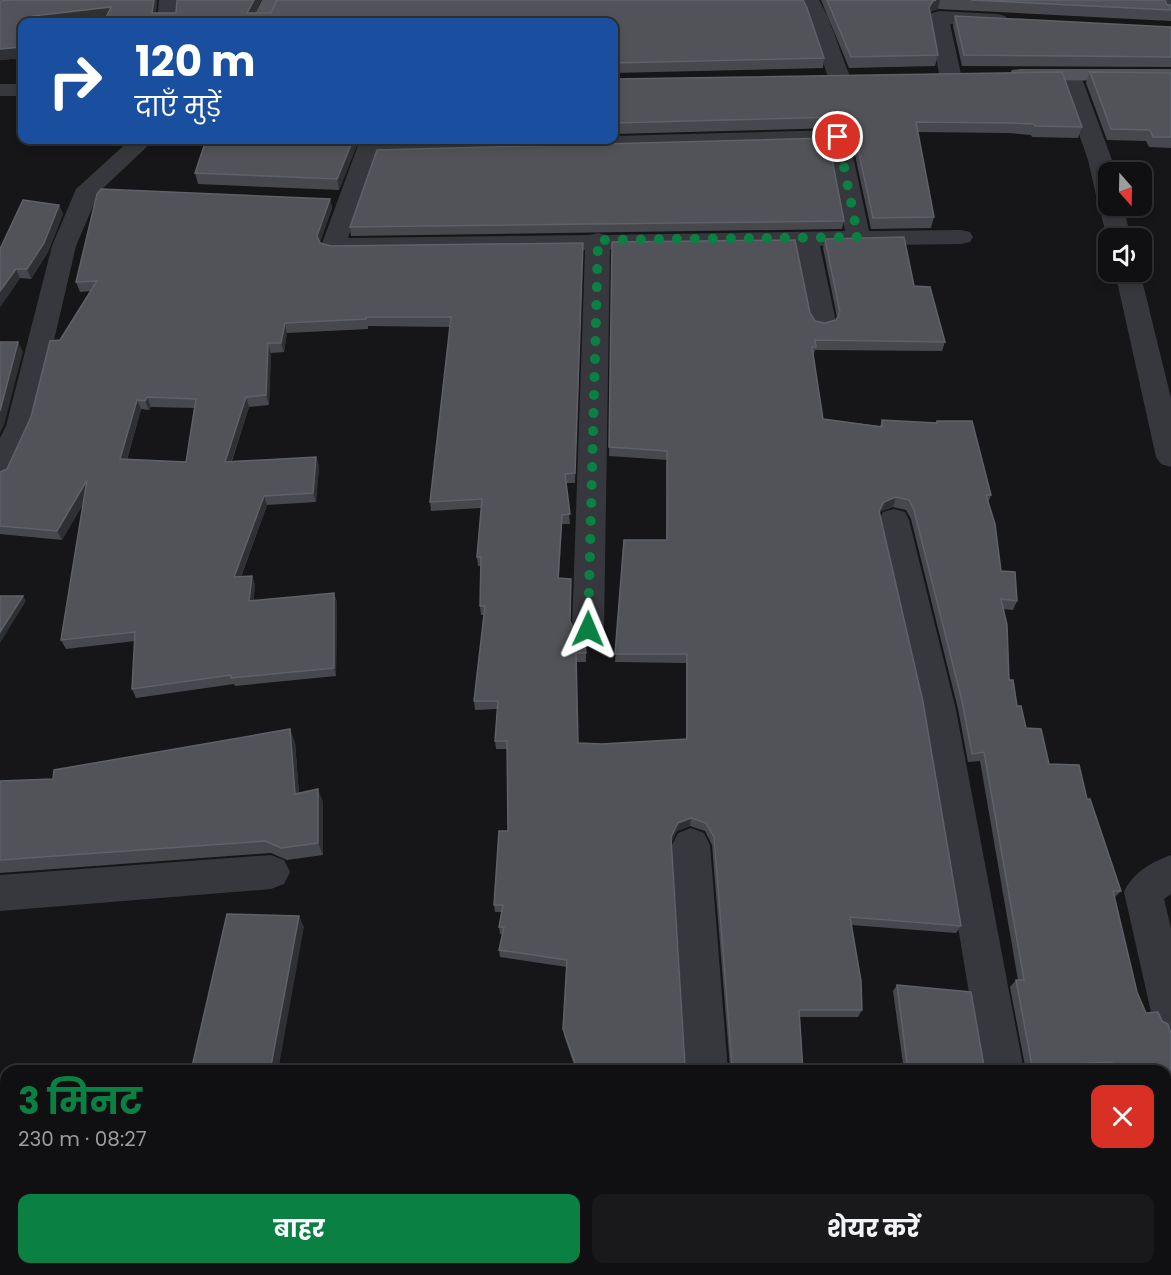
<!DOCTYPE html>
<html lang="hi">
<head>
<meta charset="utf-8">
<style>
	:root { --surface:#101012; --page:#19191b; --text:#f1f3f6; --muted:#9c9d9f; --line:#303032; --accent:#0b8043 }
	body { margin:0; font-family:Poppins,"Noto Sans Devanagari",sans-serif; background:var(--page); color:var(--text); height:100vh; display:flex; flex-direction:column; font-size:22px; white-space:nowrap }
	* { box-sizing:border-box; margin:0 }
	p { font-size:20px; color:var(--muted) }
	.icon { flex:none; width:33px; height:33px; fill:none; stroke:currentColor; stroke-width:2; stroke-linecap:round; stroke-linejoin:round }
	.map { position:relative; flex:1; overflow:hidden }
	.panel { position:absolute; left:0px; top:1065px; width:1172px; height:210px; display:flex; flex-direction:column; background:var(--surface); border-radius:18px 18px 0 0; box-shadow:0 3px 9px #0003,0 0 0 2px var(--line) }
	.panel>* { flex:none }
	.banner { position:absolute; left:18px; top:18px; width:600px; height:126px; border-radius:12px; box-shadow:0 3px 9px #0003,0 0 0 2px var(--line); background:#1a4fa0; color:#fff; overflow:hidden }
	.needle { width:39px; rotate:160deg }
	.buttons { position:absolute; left:1098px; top:162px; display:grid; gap:12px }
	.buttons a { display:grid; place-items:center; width:54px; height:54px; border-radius:12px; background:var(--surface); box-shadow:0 3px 9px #0003,0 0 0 2px var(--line); font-size:30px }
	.pin { position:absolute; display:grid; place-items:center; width:51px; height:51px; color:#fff; margin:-26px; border:3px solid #fff; border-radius:50%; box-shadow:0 2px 6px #0007 }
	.me { position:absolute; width:66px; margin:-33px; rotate:1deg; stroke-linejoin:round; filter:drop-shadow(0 0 4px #0008) }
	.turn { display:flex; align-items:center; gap:21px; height:126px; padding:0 18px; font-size:27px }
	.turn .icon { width:78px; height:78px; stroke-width:2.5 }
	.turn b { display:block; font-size:42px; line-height:51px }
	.round { display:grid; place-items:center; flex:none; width:63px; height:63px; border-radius:12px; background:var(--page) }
	.headline { display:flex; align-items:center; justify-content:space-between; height:102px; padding:0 18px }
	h1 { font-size:36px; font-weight:700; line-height:45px; color:var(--accent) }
	.cta { display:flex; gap:12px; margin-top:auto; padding:12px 18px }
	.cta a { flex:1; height:69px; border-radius:12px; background:var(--accent); color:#fff; font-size:24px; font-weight:700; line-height:69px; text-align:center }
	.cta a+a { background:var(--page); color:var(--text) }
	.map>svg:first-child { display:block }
</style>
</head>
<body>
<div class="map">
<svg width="1171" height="1275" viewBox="0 0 1171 1275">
	<rect width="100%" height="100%" fill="#161618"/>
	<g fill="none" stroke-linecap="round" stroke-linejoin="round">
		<g fill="#37383d" fill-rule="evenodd">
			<polygon points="159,0 179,0 177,22 157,22"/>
			<polygon points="799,0 819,0 828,17 850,77 847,82 831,82 828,77 808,17"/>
			<polygon points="1158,0 1171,0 1171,15 1164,13"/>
			<polygon points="939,11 998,14 1005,16 1008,20 1005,24 998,26 950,24 961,74 958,79 942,79 939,74 929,17 932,13"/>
			<polygon points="1070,70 1078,71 1081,76 1112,160 1115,172 1108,172 1108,206 1123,206 1131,238 1108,238 1108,241 1107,238 1099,206 1103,201 1096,195 1088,160 1059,76 1062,71"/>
			<rect x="0" y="84" width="22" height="12"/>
			<path d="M838,130L846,132L849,137L869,231L961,230L970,232L973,237L970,242L961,244L820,246L836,322L832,328L823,330L814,328L810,322L795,247L610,249L604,629L600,638L588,642L576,638L572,629L585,250L333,253L324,251L321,246L360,140H614V136ZM828,144L845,231L606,235L598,233L589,235L348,238L377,156Z"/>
			<polygon points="130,140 154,140 99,192 76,246 34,426 10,477 0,481 0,438 6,426 52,246 76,189"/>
			<polygon points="1115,272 1140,272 1171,398 1171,467 1161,464 1156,457"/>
			<polygon points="894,509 905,512 909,520 956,710 1024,1071 982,1071 922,710 879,520 883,512"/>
			<polygon points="691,828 704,833 710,845 728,1071 686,1071 672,845 678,833"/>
			<polygon points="271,855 284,860 290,872 284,884 271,889 0,911 0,875"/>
			<path d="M1171,855V894L1164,899L1171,928V1032L1157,1026L1151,1012L1124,892C1132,873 1152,862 1171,855Z"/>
			<polygon points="697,1269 743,1269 744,1275 698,1275"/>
			<polygon points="912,1269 958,1269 959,1275 913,1275"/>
		</g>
		<g fill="#53545c" fill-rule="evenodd">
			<polygon points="262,0 282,0 271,22 251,22"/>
			<polygon points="1020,69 1171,69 1171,81 1012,80 1009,75 1012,70"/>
		</g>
	</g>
	<g fill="#47484d" fill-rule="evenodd">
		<polygon points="13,0 157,0 156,13 176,13 177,0 261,0 255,13 271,13 277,0 803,0 807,8 824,58 823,68 614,73 614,79 1062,72 1082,127 1078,138 1032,137 1031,135 1008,133 918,132 934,217 931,228 871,229 851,137 847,130 839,128 614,134 614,135 614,22 104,22 106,19 72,22 22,22 22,58 0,60 0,1"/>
		<polygon points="821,0 1165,0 1167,5 1171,5 1171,21 938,9 930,12 938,55 935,66 849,68"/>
		<polygon points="955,16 1171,27 1171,67 962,66 953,26"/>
		<polygon points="1090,72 1171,73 1171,148 1149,147 1146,141 1107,140 1086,83"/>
		<polygon points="206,140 359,140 339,190 198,184 195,173"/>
		<path d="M101,189L330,199L332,208L320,242L331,246L583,243L575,483H566L570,524H562L559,578L571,579L570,622L574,630L584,634L586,653V662H576L578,743L602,744L686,739V663L615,662L624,540H666L667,460L609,456L612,242L795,240L810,313L815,321L825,323L836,320L837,317L823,248L825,239L904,237L914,286L930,287L945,342L942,351L815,350L813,357L823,419L880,426L882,420L936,423L937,421H972L991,495L988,503L995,524L1001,571L1015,572L1017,601L1013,610L1003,609L1007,625L1009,680H1013L1017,706H1021L1026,728L1041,729L1049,764L1079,765L1087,799H1090L1121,891L1114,898L1137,992L1146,1013L1158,1012L1162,1021L1168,1024L1171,1034V1163L1166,1166V1071H1106V1068L1026,1071L1010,987L1016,980H1018L980,761L968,762L958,709L911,519L906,510L893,507L881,511L880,513L923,702L961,926L956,933L851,925L861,981L862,1010L858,1017H800L803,1071H575V1068L564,1035L567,967L500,957L499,950L502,934H500L499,927L502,912H495L494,905L499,831H508L507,749H496L495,741L497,709L475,710L474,701L484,615H481L480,606L481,566H478L477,557L481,508L431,511L430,502L450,327L368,326V329L287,333L284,352L271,353L269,405L249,407L232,461L316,457L319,466L316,502L267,505L241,577L252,576L255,585L253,601L334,593L337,603L336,676L235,686L234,684L136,698L132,689L135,641L66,649L61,640L83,504L62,540L0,534V472L7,469L31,417L50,341L60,340L91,291L80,292L76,282L97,194ZM151,407L194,408L186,462L127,460L141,409L149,410ZM690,826L705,831L712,845L730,1067L685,1065L671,843L677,831Z"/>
		<polygon points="59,205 63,214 48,252 31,279 20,278 0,307 0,249"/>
		<polygon points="844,221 842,229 351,236 350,227"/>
		<polygon points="295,742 299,794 323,802 323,855 287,860 271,853 0,873 0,781 53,779"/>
		<polygon points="897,985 984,1066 996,1068 993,1071 904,1071 893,991"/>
		<polygon points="453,1269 453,1273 399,1273 397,1271"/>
		<polygon points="1112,1269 1166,1269 1171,1275 1001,1275 1006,1272 1113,1274"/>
	</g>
	<g fill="#2f3033">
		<polygon points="154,0 157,0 155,22 152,13"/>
		<polygon points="254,0 261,0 250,22 247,13"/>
		<polygon points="936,0 940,0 938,9 930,12 929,7 933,1"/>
		<polygon points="111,7 114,18 72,22 32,22 33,16"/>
		<polygon points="22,47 22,58 0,60 0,49"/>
		<polygon points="353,140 359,140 339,190 337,179"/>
		<polygon points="330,199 332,208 319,245 317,236"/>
		<polygon points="59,205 63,214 48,252 31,279 27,269"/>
		<polygon points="16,269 20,278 0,307 0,291"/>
		<polygon points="285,323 287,333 284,352 281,343"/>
		<polygon points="18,342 23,352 4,425 0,433 0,411"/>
		<polygon points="268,343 271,353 269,405 266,395"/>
		<polygon points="147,397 151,407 149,410 145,401"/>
		<polygon points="246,397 249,407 228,471 225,462"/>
		<polygon points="137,400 141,409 124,469 120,459"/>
		<polygon points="316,457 319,466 316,502 313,493"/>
		<polygon points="87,480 91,490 62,540 57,531"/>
		<polygon points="264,496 267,505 237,587 234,577"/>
		<polygon points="896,497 893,507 881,511 877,520 884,502"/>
		<polygon points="562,515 562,524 558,587 558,578"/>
		<polygon points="252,576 255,585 253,610 249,601"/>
		<polygon points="334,593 337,603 336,676 334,668"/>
		<polygon points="23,596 26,601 0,643 0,632"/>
		<polygon points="290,729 295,742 300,807 295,794"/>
		<polygon points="318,789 323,802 323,855 318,843"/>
		<polygon points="691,818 690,826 677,831 670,845 671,837 678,823"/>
		<polygon points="299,916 304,927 278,1071 270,1071"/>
		<polygon points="378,1269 383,1269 382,1275 377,1275"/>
	</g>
	<g fill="#525359" stroke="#5f6168" stroke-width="1.5" fill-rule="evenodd">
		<polygon points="13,0 154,0 152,13 176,13 177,0 254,0 247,13 271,13 277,0 803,0 807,8 824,58 614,63 614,22 104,22 111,7 33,16 32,22 22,22 22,47 0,49 0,1"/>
		<polygon points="827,0 936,0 933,1 929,7 938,55 851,57"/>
		<polygon points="971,0 1165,0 1167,5 1171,5 1171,10"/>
		<polygon points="955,16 1171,27 1171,57 964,55"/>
		<polygon points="614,72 614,79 1062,72 1082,127 1035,126 1034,124 1011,123 916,122 934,217 873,218 853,126 849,119 840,117 614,123 614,124"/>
		<polygon points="1090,72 1171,73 1171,137 1153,137 1150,130 1111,129"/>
		<polygon points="828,138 844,221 350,227 377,150"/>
		<polygon points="206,140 353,140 337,179 195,173"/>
		<path d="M101,189L330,199L317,236L320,243L331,246L583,243L575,473L565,474L570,514L562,515L558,578L571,579L570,621L574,630L584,634L586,653H576L578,743L602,744L687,739V654H615L624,540H667V451L609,447L612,242L795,240L810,313L815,321L825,323L836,320L840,312L825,239L904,237L914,286L930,287L945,342L815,340L816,347H812L823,419L882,427V420L937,423V421H972L991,495H986L995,524L1001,571L1015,572L1017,601L1001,599L1007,625L1009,680H1013L1017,706H1021L1026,728L1041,729L1049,764L1079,765L1087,799H1090L1121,891H1113L1137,992L1146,1013L1158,1012L1162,1021L1168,1024L1171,1034V1163H1166V1071H1114L1112,1062L1032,1066L1016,980H1024L984,752L972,754L962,701L914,510L909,500L896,497L884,502L879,511L923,702L961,926L850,917L861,981L862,1010H799L803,1071H575V1063L563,1029L567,960L499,950L504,927H499L503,905H494L499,831H508L507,741H495L498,701H474L485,606H480L481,557H477L482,499L430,502L451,317H366V319L285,323L281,343H268L266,395L246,397L225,462L316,457L313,493L264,496L234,577L252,576L249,601L334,593V668L231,678V675L132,689L135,632L61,640L87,480L57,531L0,526V472L7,469L31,417L50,341L60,340L97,281L76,282L97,194ZM147,397L196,399L186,462L120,459L137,400L145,401ZM691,818L706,823L714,837L732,1065L730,1067L685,1065L671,837L678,823Z"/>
		<polygon points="23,200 59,205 44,243 27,269 16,269 0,291 0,249"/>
		<polygon points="0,342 18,342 0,411"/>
		<polygon points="0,596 23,596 0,632"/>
		<polygon points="290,729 295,794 318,789 318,843 281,848 265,841 0,860 0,781 53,779 54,770"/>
		<polygon points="227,914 299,916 270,1071 191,1071"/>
		<polygon points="897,985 971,992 984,1066 996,1068 940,1071 908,1071"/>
		<polygon points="1166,1172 1171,1189 1171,1275 1006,1275 1006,1272 1122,1274 1120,1269 1166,1269"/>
		<polygon points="28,1269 378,1269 377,1275 27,1275"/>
		<rect x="397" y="1269" width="55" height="2"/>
		<polygon points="522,1269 698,1269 700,1274 746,1274 748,1271 748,1269 902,1269 903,1275 522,1275"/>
	</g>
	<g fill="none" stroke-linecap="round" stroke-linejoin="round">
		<polyline stroke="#0b8043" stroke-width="10" stroke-dasharray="0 18" points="588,629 598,240 858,237 838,137"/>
	</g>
</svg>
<div class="buttons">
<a><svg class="needle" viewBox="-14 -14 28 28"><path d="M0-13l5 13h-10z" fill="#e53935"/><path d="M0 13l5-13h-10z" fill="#9c9d9f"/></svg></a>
<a><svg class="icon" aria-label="sound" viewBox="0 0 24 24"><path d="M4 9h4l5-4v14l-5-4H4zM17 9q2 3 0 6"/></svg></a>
</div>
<div class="pin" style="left:838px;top:137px;background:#d93025"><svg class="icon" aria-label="arrive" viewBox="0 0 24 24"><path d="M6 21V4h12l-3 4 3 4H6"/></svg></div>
<svg class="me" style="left:588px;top:629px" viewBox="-20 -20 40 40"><path d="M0-17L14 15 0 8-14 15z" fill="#0b8043" stroke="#fff" stroke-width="4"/></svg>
<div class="banner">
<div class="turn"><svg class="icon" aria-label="right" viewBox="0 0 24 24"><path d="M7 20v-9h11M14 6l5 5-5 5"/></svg><div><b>120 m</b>दाएँ मुड़ें</div></div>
</div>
<section class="panel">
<div class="headline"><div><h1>3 मिनट</h1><p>230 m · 08:27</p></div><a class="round" style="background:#d93025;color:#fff"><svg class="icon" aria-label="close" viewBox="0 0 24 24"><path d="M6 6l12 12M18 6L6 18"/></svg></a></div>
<div class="cta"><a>बाहर</a><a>शेयर करें</a></div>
</section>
</div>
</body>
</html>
